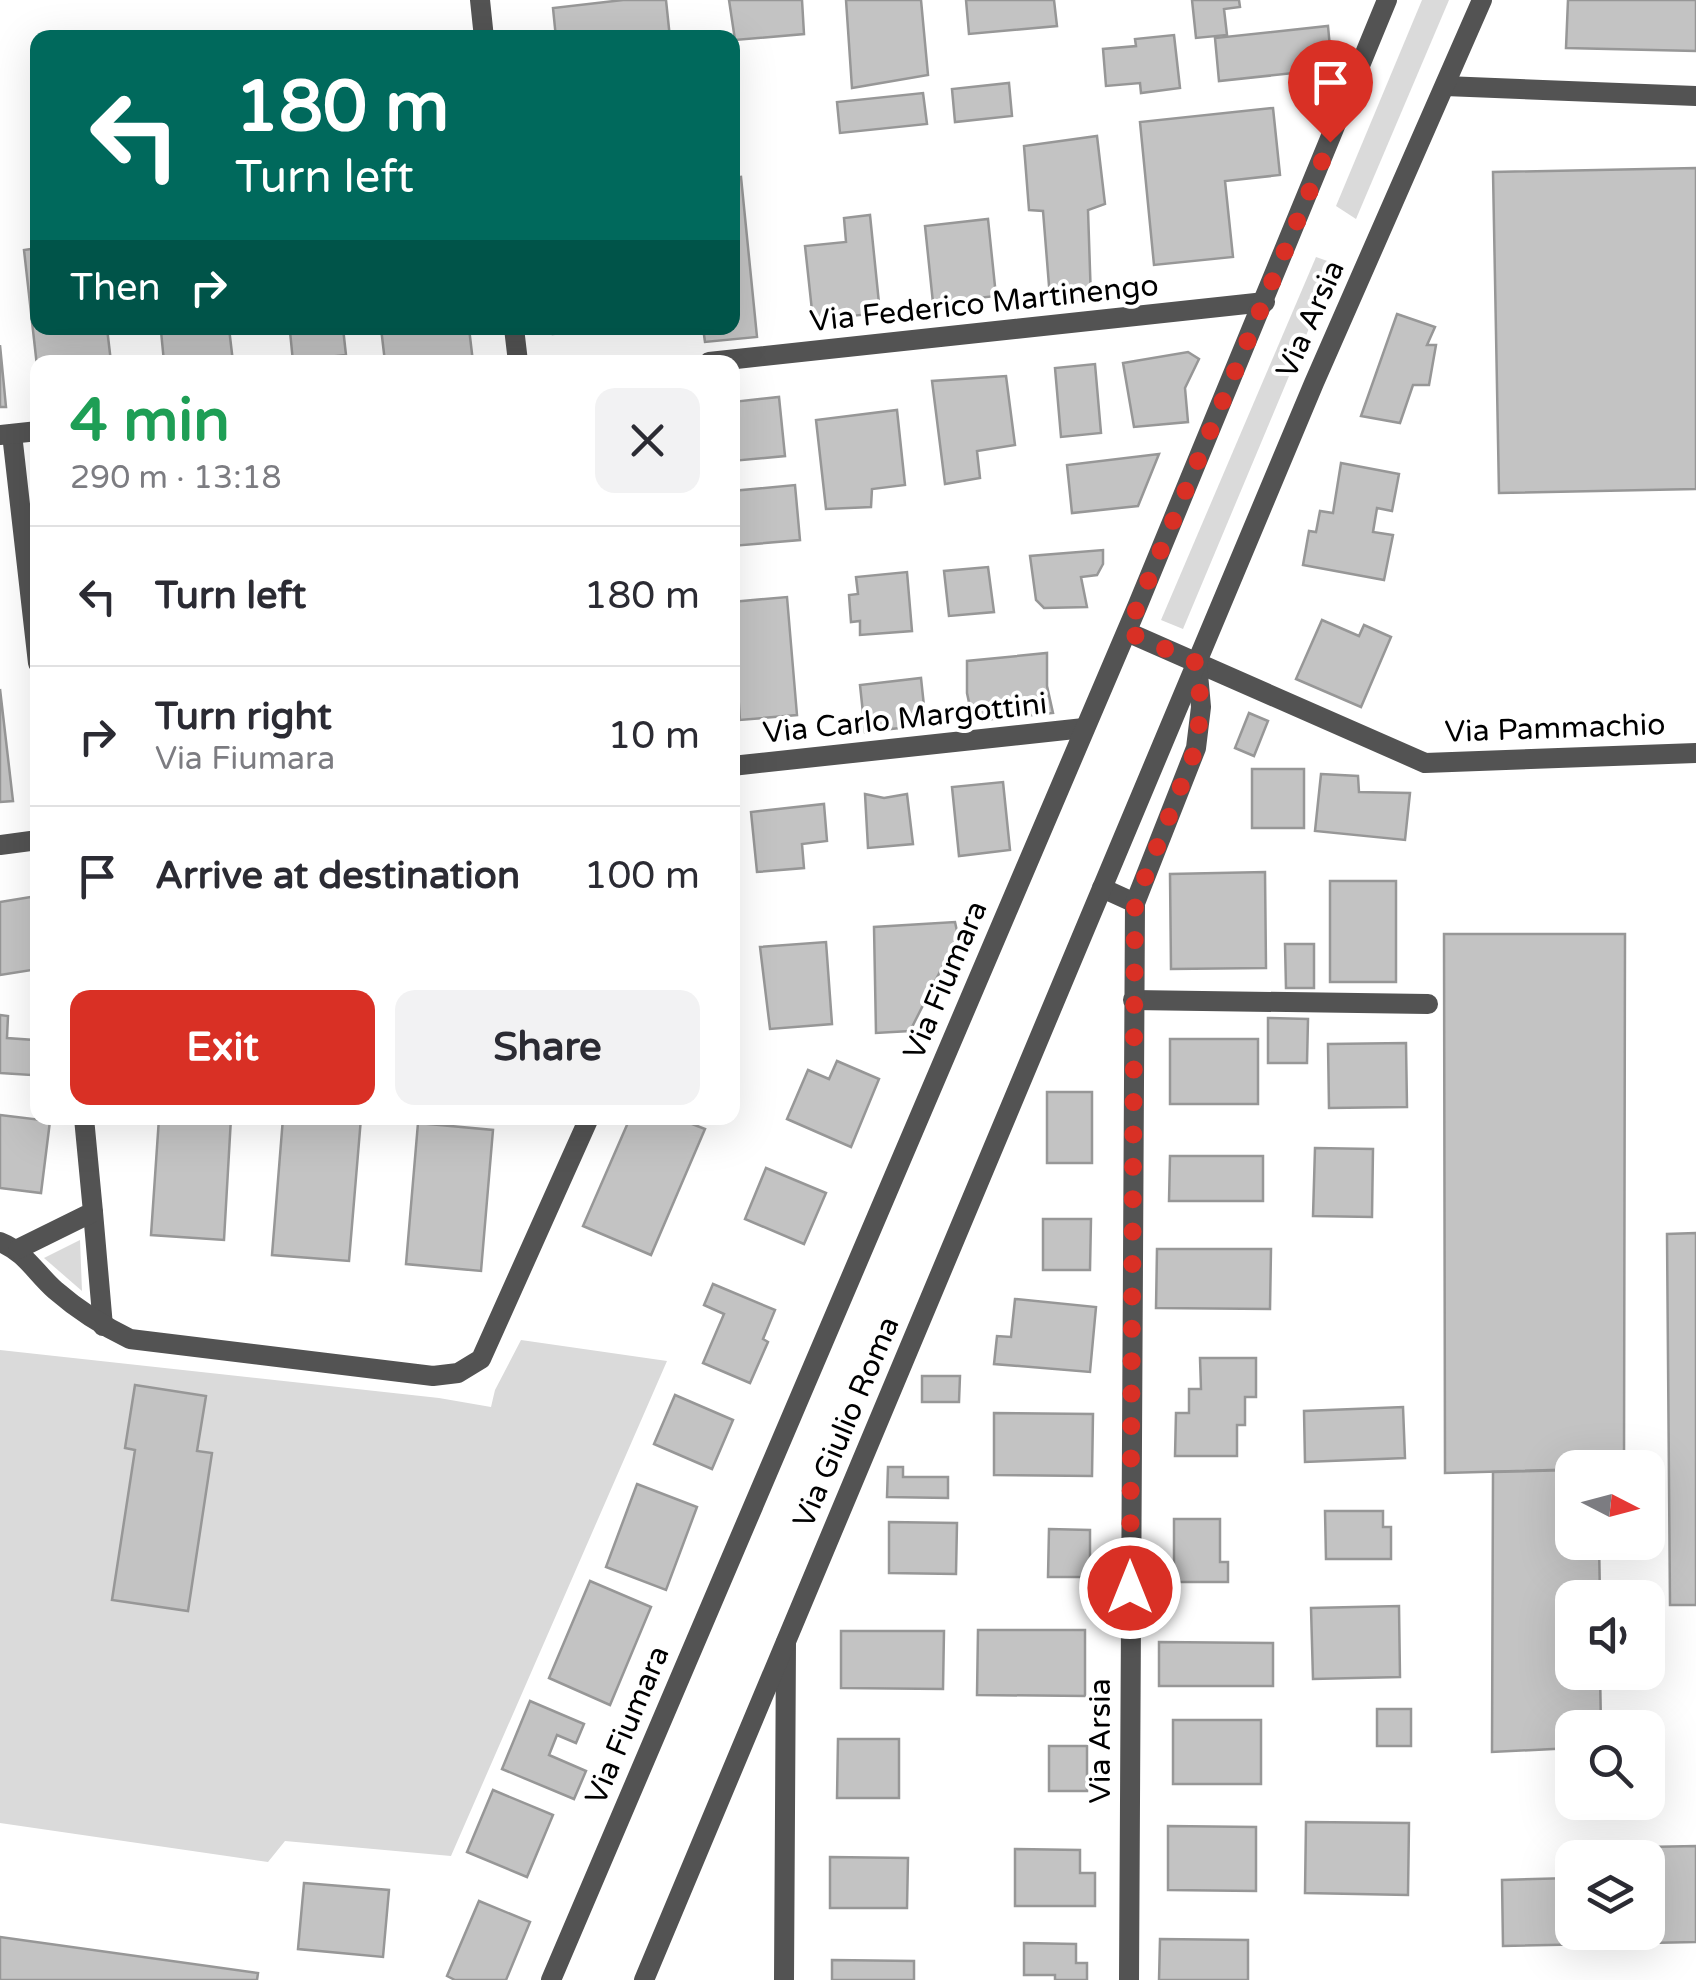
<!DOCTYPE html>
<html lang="en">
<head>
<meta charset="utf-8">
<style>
	:root { --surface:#fff; --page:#f2f2f3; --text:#2b2b33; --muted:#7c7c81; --line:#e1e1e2; --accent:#d93025 }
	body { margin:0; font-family:"Varela Round",sans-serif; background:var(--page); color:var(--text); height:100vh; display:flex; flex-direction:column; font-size:38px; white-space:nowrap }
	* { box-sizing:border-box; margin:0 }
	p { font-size:32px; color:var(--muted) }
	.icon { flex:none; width:55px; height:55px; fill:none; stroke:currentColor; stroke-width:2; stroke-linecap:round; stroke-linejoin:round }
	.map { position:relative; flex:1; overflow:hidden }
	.panel { position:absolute; left:30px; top:355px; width:710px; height:770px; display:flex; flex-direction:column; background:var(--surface); border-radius:20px; box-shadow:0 10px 40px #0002 }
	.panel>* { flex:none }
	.hud { position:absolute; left:30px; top:30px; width:710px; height:305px; border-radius:20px; box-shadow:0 10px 40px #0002; background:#00695c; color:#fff; overflow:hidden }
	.needle { width:65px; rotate:96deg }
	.buttons { position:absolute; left:1555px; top:1450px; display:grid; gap:20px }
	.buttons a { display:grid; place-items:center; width:110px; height:110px; border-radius:20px; background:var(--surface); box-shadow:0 10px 40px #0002; font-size:50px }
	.pin { position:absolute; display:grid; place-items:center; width:85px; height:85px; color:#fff; margin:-102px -42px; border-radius:50% 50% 50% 0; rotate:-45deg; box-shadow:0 0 10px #0007 }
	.pin .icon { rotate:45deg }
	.me { position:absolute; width:110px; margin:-55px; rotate:0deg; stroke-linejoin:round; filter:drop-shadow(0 0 8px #0008) }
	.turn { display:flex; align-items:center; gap:35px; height:210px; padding:0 40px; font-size:45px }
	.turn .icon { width:130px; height:130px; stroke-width:2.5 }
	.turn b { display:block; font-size:70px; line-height:85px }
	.then { display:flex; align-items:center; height:95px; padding:0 40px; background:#0003; gap:20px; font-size:38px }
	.round { display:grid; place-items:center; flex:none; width:105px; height:105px; border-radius:20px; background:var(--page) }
	.overview { display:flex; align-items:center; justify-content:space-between; height:170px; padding:0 40px }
	h1 { font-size:60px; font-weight:700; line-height:75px; color:#1e9e55 }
	.button { display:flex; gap:20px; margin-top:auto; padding:20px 40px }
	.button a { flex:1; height:115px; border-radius:20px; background:var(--accent); color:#fff; font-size:40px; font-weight:700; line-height:115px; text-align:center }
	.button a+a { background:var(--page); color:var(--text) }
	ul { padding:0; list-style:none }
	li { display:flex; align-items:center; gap:30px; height:140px; padding:0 40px; border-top:2px solid var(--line) }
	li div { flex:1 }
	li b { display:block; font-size:38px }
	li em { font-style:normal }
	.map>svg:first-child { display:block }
</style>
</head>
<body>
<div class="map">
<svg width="1696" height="1980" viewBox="0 0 1696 1980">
	<rect width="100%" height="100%" fill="#fff"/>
	<g fill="#dadada">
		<polygon points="1422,0 1449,0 1356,219 1336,206"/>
		<polygon points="1316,257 1336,264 1183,629 1161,620"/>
		<polygon points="80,1240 82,1291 44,1258"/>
		<polygon points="521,1340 667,1361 451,1856 285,1841 268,1862 0,1823 0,1350 439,1398 491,1407 495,1390"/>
	</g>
	<g fill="#c3c3c3" stroke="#979797" stroke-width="2.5">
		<polygon points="623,0 666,0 670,38 556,38 553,8"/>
		<polygon points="729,0 802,0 804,34 735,40"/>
		<polygon points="846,0 921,0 928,75 852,88"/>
		<polygon points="966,0 1054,0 1057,26 969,34"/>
		<polygon points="1192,0 1239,0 1240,7 1224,9 1227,35 1196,38"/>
		<polygon points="1568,0 1696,0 1696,51 1566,48"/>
		<polygon points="1328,26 1332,69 1219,81 1215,38"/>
		<polygon points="1174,35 1180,88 1141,93 1140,83 1106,86 1103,49 1136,46 1135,39"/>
		<polygon points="1009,83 1012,116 955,122 952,89"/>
		<polygon points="923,93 927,124 840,133 837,102"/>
		<polygon points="1273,108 1280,175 1225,181 1233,257 1154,265 1140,122"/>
		<polygon points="1097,136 1105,204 1088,210 1091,300 1050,298 1043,211 1029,210 1024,146"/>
		<polygon points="1696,168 1696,489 1499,493 1493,172"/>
		<polygon points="741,177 757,337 705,342 703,328 732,328 732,178"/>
		<polygon points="870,215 880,313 813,320 805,246 846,242 844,218"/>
		<polygon points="988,219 996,296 933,303 925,226"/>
		<polygon points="38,248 38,328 107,328 111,362 38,362 38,375 24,250"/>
		<polygon points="1397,314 1435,327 1427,345 1436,345 1429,385 1413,385 1400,423 1361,416"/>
		<polygon points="196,328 229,328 233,362 164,362 161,331"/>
		<polygon points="305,328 343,328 346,355 336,356 337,362 293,362 290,331"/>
		<polygon points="381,328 469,328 473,362 385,362"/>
		<polygon points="553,328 633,328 553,334"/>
		<polygon points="0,345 6,407 0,407"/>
		<polygon points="1188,352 1199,359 1185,388 1188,422 1134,427 1123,363"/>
		<polygon points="1095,364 1101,433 1061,437 1055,368"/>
		<polygon points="1006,376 1015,445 977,451 980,478 945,484 932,381"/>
		<polygon points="779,397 785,456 732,461 732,402"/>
		<polygon points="897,410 905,485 872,489 871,507 826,509 816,420"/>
		<polygon points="1159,454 1138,506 1072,513 1067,465"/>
		<polygon points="1341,463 1399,474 1392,511 1377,508 1373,532 1393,535 1384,580 1303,565 1309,531 1316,532 1320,511 1333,513"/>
		<polygon points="795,485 800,540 732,546 732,491"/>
		<polygon points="1103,550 1103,564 1097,575 1081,577 1087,607 1044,608 1036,600 1030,556"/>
		<polygon points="988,567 994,612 949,616 944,571"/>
		<polygon points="907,572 912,631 860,635 860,621 851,622 849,595 858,594 856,577"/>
		<polygon points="787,597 797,715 740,720 732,602"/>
		<polygon points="1322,620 1359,636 1364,625 1391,637 1361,707 1296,679"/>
		<polygon points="1047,653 1047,686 1053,713 973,721 967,693 967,661"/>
		<polygon points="921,678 926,725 865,732 860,685"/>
		<polygon points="0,689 13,801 0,802"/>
		<polygon points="1249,713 1268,721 1254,756 1235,748"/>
		<rect x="1252" y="769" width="52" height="59"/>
		<polygon points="1321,774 1358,776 1359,792 1410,793 1405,840 1315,831"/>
		<polygon points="1003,782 1010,850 959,856 952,787"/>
		<polygon points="865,794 884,798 907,794 913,844 868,848"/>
		<polygon points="824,804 827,841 802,844 804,868 757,872 751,812"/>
		<polygon points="1265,872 1266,968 1171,969 1170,874"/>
		<rect x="1330" y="881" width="66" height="101"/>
		<polygon points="37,896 38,969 0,975 0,902"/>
		<polygon points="955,922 958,936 910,1031 876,1033 874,927"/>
		<polygon points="1444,934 1625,934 1624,1468 1445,1473"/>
		<polygon points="826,942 832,1024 770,1029 760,947"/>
		<polygon points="1285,944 1314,944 1314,988 1286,988"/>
		<polygon points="0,1015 8,1016 7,1038 34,1040 31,1075 0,1073"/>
		<polygon points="1268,1018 1308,1019 1307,1063 1268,1063"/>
		<rect x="1170" y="1039" width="88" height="65"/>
		<polygon points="1406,1043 1407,1107 1329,1108 1328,1044"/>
		<polygon points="837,1061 879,1079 851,1147 787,1119 808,1070 829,1079"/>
		<rect x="1047" y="1092" width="45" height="71"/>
		<polygon points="0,1115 50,1121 41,1193 0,1188"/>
		<polygon points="159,1118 231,1118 224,1240 151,1235"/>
		<polygon points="283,1118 361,1118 349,1261 272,1255"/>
		<polygon points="630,1118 677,1118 705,1129 651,1255 583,1226"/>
		<polygon points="418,1123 493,1130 481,1271 406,1264"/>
		<polygon points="1315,1148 1373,1149 1372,1217 1313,1216"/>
		<polygon points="1170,1156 1263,1156 1263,1201 1169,1201"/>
		<polygon points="766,1168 826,1193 804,1244 745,1219"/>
		<polygon points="1043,1219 1091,1219 1090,1270 1043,1270"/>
		<polygon points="1696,1233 1696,1605 1670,1605 1667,1234"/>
		<polygon points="1157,1249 1271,1249 1270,1309 1156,1308"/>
		<polygon points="713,1284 775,1310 763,1339 768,1342 750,1383 703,1363 724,1314 704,1305"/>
		<polygon points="1015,1299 1096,1307 1090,1372 994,1364 997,1336 1011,1337"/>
		<polygon points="1200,1358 1256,1358 1256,1397 1245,1397 1245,1425 1237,1425 1237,1456 1175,1456 1176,1413 1189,1413 1189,1389 1201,1389"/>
		<polygon points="922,1376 960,1376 959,1402 922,1402"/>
		<polygon points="135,1385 206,1396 197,1451 212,1453 188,1611 112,1600 135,1450 125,1448"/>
		<polygon points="675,1395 733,1420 712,1469 654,1444"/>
		<polygon points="1403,1407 1405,1458 1305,1462 1304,1411"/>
		<polygon points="994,1413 1093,1414 1092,1476 994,1475"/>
		<polygon points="888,1467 903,1467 903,1477 948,1477 948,1498 887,1497"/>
		<polygon points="1572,1470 1572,1542 1599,1542 1600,1598 1572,1598 1572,1672 1600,1672 1601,1728 1572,1728 1572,1748 1492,1752 1493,1472"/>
		<polygon points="637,1484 697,1507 666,1590 606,1567"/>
		<polygon points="1325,1511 1383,1511 1383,1527 1391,1527 1391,1559 1326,1559"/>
		<polygon points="1174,1519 1220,1519 1220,1562 1228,1562 1228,1582 1174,1582"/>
		<polygon points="889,1522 957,1523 956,1574 889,1573"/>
		<polygon points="1049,1529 1090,1530 1090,1577 1048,1577"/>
		<polygon points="590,1581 651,1607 610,1705 549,1678"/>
		<polygon points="1399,1606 1400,1677 1313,1679 1311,1608"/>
		<polygon points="978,1630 1085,1630 1085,1696 977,1695"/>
		<polygon points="841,1631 944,1631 943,1689 841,1688"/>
		<polygon points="1159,1642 1273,1643 1273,1686 1159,1686"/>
		<polygon points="530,1701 584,1724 576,1743 557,1735 549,1755 586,1771 574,1799 502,1769"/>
		<rect x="1377" y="1709" width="34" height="37"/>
		<rect x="1173" y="1720" width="88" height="64"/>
		<polygon points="838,1739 899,1739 899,1798 837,1798"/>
		<rect x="1049" y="1746" width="38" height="45"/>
		<polygon points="493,1790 553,1815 527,1877 467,1852"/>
		<polygon points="1306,1822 1409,1823 1408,1895 1305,1893"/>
		<polygon points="1168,1826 1256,1827 1256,1891 1168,1890"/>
		<polygon points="1696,1846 1696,1942 1503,1946 1502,1880 1572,1878 1572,1932 1648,1932 1648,1858 1599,1858 1599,1848"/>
		<polygon points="1015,1849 1080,1850 1080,1873 1095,1873 1095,1906 1015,1906"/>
		<polygon points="830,1857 908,1858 907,1908 830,1908"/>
		<polygon points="304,1883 389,1890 383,1957 298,1949"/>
		<polygon points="479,1901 530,1922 506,1980 455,1980 447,1976"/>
		<polygon points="0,1937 258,1973 257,1980 0,1980"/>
		<polygon points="1160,1939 1248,1940 1248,1980 1159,1980"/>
		<polygon points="1024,1943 1076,1944 1076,1963 1087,1963 1087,1980 1055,1980 1055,1975 1024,1975"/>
		<polygon points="832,1960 914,1961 914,1980 832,1980"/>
	</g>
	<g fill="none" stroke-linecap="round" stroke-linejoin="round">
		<g stroke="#535353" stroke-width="20">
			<polyline points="480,0 484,38"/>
			<polyline points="1445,86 1696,96"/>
			<polyline points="514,328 518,362"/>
			<polyline points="709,362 1265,302"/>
			<polyline points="12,434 38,663"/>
			<polyline points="0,435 38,431"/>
			<polyline points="1127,632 1425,763 1696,753"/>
			<polyline points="732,766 1084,728"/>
			<polyline points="0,845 38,840"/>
			<polyline points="1102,888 1135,903"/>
			<polyline points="1133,1000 1428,1004"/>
			<polyline points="93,1212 103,1326"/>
			<path d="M0,1242C25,1252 35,1272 55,1290C78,1310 103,1326 130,1339L433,1376L458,1373L481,1359L589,1118"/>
			<polyline points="18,1249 93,1212 84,1118"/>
			<polyline points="784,1980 786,1642"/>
			<polyline points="1129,1980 1135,903 1196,748 1201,707 1197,663"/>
		</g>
		<g stroke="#535353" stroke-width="20">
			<polyline points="551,1980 1137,607 1387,0"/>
			<polyline points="644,1980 1314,383 1482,0"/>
		</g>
	</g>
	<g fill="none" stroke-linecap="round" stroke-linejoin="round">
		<polyline stroke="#d93025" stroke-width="18" stroke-dasharray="0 32.4" points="1130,1588 1135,903 1196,748 1201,707 1197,663 1127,632 1330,142"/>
	</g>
	<g text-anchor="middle" stroke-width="8" stroke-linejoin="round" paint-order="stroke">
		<g font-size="30" fill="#000" stroke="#fff">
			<text transform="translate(984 303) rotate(-6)" y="10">Via Federico Martinengo</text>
			<text transform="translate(1310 319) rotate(-66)" y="10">Via Arsia</text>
			<text transform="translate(905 718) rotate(-6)" y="10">Via Carlo Margottini</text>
			<text transform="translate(1555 728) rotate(-2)" y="10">Via Pammachio</text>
			<text transform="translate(945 980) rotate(-67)" y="10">Via Fiumara</text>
			<text transform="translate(846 1422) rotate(-67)" y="10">Via Giulio Roma</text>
			<text transform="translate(627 1725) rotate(-67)" y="10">Via Fiumara</text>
			<text transform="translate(1100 1741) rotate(-90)" y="10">Via Arsia</text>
		</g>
	</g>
</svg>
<div class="buttons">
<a><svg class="needle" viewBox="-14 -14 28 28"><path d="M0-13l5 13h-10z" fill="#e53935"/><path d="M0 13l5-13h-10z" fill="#7c7c81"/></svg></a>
<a><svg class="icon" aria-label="sound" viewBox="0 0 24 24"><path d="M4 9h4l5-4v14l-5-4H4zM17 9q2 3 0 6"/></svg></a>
<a><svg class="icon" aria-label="search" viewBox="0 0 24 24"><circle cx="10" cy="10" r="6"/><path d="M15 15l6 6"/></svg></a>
<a><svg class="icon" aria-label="layers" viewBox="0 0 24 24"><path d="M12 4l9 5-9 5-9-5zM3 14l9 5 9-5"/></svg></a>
</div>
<div class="pin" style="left:1330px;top:142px;background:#d93025"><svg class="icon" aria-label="arrive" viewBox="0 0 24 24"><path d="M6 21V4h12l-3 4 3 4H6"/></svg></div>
<svg class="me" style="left:1130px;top:1588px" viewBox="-20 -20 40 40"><circle r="17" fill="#d93025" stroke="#fff" stroke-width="3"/><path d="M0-11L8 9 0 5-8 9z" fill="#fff"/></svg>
<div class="hud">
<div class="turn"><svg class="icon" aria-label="left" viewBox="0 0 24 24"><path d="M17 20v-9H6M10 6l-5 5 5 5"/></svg><div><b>180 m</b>Turn left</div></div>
<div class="then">Then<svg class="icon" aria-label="right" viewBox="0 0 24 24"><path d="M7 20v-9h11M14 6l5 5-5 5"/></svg></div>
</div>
<section class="panel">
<div class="overview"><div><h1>4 min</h1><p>290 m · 13:18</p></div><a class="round"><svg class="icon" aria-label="close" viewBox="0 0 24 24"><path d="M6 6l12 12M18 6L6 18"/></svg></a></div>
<ul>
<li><svg class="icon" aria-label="left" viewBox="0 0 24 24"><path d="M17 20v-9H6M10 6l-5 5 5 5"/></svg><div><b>Turn left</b></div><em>180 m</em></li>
<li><svg class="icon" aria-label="right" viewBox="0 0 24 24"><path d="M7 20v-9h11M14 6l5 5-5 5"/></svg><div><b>Turn right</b><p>Via Fiumara</p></div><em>10 m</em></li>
<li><svg class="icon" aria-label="arrive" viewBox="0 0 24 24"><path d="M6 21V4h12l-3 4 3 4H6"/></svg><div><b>Arrive at destination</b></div><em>100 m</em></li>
</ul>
<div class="button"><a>Exit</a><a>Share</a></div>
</section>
</div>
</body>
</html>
